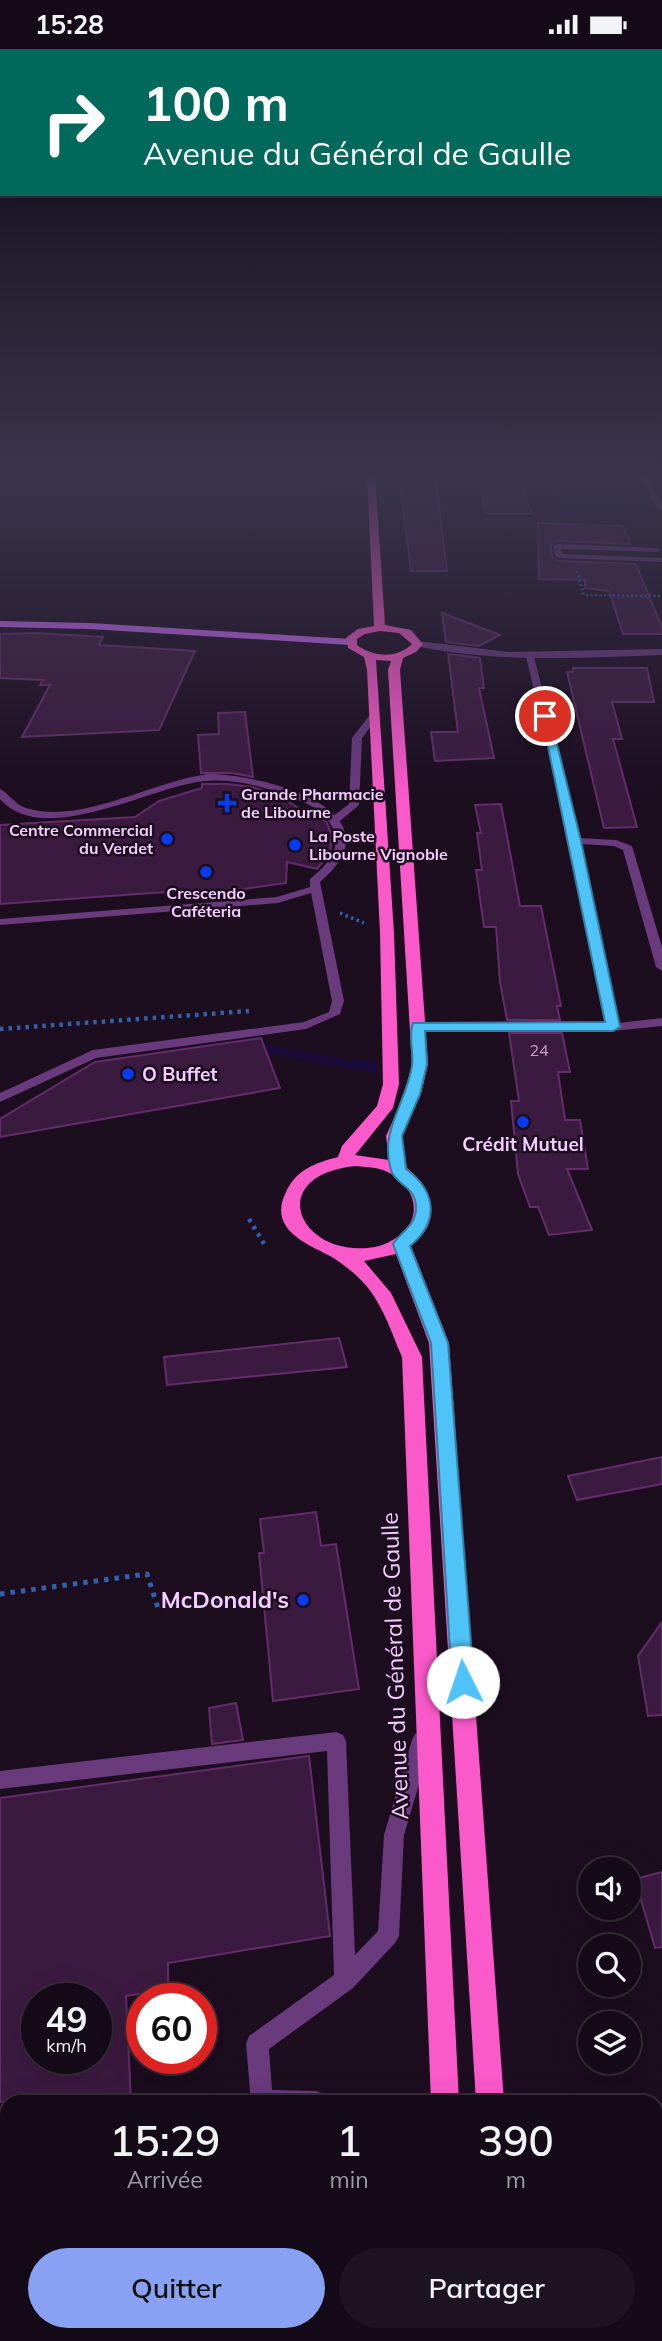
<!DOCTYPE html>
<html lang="fr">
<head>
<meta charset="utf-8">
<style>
	:root { --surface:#150a17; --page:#1e1320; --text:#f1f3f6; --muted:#9d9aa1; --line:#342b36; --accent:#89a1f2 }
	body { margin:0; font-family:Mulish,sans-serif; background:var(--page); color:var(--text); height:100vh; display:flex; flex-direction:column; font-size:26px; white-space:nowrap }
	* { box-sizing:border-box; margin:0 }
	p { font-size:23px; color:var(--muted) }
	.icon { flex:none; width:38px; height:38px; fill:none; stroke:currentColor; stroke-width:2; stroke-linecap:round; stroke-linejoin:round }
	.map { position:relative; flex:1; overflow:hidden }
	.sheet { position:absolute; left:0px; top:2046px; width:663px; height:247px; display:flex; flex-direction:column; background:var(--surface); border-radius:21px 21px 0 0; box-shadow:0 7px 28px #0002,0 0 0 2px var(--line) }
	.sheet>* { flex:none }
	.guide { position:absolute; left:0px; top:0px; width:663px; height:147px; box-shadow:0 7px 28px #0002,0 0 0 2px var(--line); background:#00695c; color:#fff; overflow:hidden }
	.buttons { position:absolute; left:578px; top:1808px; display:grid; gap:14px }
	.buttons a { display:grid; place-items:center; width:63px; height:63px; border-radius:50%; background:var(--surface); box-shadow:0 7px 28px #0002,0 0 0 2px var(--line); font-size:35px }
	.speed { position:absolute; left:21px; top:1934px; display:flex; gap:14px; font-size:35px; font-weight:700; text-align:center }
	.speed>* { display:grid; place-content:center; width:91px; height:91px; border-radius:50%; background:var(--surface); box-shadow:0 7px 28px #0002,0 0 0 2px var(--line); line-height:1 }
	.speed small { font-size:18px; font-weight:400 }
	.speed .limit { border:10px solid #d22; background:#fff; color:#111 }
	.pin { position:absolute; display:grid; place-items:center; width:60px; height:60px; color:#fff; margin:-30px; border:4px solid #fff; border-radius:50%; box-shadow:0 2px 7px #0007 }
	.me { position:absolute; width:77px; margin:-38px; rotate:356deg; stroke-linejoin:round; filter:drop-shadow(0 0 5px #0008) }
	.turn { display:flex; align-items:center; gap:24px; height:147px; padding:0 28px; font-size:32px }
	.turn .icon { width:91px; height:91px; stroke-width:2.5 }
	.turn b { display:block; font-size:49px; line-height:60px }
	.eta { display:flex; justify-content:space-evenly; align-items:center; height:119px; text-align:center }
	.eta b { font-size:42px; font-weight:600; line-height:49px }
	.action { display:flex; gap:14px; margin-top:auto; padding:14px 28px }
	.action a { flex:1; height:80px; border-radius:42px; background:var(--accent); color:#111; font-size:28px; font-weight:600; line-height:80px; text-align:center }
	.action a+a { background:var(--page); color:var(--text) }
	.status { display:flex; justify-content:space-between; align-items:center; height:49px; padding:0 35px; background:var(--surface); direction:ltr }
	.status svg { height:19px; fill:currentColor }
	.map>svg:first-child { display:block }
</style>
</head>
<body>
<div class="status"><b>15:28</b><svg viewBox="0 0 49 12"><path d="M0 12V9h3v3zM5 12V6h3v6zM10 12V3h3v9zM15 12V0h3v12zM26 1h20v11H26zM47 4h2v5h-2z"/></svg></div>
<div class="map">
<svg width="662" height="2292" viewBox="0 0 662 2292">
	<rect width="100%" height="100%" fill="#1c0d1f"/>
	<g fill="#131c2d">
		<polygon points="102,426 345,426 345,437 296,443 0,444 0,429 101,433"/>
		<polygon points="549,426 631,426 650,460 558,462"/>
	</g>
	<polygon fill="#1a0b3b" points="263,995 352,1012 367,1010 378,1015 380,1025 266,1004"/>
	<g fill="#3b1a3f" stroke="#632d6a" stroke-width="2" fill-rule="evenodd">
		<polygon points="403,426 435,426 447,522 411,522 401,443"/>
		<polygon points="481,441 525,441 531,465 486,465"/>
		<polygon points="538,474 623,477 630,495 557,492 551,496 552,508 559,512 636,515 662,578 662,585 623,585 609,542 585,539 585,531 539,530"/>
		<polygon points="442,564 500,586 479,597 446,593"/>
		<polygon points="36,584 103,588 99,596 195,602 159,681 22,688 50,636 40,636 43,631 0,629 0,585"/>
		<polygon points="448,605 480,609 484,639 479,639 494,709 435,712 431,683 458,683"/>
		<polygon points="573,619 647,619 654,653 612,653 622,690 613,690 637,778 604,779 567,623 573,623"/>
		<polygon points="245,663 253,728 232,724 201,724 198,686 219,685 218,664"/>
		<polygon points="202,735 228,735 252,738 279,747 310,766 318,764 327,774 332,787 330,804 317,820 287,813 286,834 230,842 194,841 0,855 0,776 135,768 159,752 202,739"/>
		<polygon points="501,755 520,857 541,857 561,957 557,957 560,971 507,971 500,933 496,878 484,878 476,821 482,821 477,784 481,784 475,756"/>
		<polygon points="509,984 562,984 570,1023 558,1023 565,1071 580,1071 588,1120 567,1120 592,1181 549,1186 538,1158 530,1158 518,1125 511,1052 519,1052"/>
		<polygon points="261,989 280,1039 0,1088 0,1070 95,1013"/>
		<polygon points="339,1289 347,1318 167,1336 164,1308"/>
		<polygon points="662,1408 662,1435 577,1451 568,1427"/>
		<polygon points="316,1463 321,1497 336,1495 359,1640 273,1652 259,1504 264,1504 260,1470"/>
		<polygon points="662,1573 662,1666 648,1667 638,1607"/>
		<polygon points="236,1654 243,1691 212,1695 209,1659"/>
		<path d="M309,1707L330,1887L168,1914V1940L126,1947L131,2053H0V1749ZM37,1950H96V2009H37Z"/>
		<polygon points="662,1823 662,1898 655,1899 635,1830"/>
	</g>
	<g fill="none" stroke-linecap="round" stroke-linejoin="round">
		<polyline stroke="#3261ac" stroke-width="2.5" stroke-dasharray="2 2.5" stroke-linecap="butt" points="577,522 584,546 662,547"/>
		<polyline stroke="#3261ac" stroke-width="3.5" stroke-dasharray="2.5 3.5" stroke-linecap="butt" points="340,864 364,874"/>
		<g stroke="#3261ac" stroke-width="4.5" stroke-dasharray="3.5 5" stroke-linecap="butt">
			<polyline points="0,980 249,962"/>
			<polyline points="249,1170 266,1198"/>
		</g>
		<polyline stroke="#3261ac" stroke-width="5" stroke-dasharray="4.5 6" stroke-linecap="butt" points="0,1545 147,1525 158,1559 243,1550"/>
		<g stroke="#3261ac" stroke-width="7" stroke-dasharray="5 8" stroke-linecap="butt">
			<polyline points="656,2147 662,2146"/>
			<polyline points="62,2292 93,2286"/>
		</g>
		<g fill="#693a7c" fill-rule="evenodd">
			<path d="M208,725C261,725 405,761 320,833L344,952L340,965L306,980L96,1009L0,1053V1044L93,1001L304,973L329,963L332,952L311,844L278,854L0,876V870L277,848L310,838V830C323,819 339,805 335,786C330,766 315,758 298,751C268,739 237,729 204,732C152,737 43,800 0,750V740C10,745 14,755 26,759C82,776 152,732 208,725Z"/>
			<polygon points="422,1682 429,1685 432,1691 404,1786 399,1887 395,1894 353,1939 269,2000 272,2041 316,2042 324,2045 327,2053 251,2053 246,1995 249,1987 334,1926 327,1702 0,1740 0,1722 336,1683 343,1686 346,1692 355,1906 378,1882 384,1786 412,1691 415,1685"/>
			<polygon points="656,2275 662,2275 662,2292 549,2292 551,2286 656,2286"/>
		</g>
		<polygon fill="#693a7c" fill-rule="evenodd" points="372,663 380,665 362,689 359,756 340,772 332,772 332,768 349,755 352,689"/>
		<g fill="#693a7c" fill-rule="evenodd">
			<polygon points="638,426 645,426 662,454 662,462 658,460"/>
			<polygon points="557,495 656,499 660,501 659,503 561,500 563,505 661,509 662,513 559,509 555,507 553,497"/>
			<polygon points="530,605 534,608 580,789 616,791 632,797 662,898 662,922 656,918 623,801 614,797 581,795 618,974 662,969 662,977 613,982 418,981 412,977 418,973 606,974 570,792 526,608"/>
		</g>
		<path fill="#693a7c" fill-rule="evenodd" d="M418,592L509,603L662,600V606C580,609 496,614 415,597V593Z"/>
		<polygon fill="#ce68f9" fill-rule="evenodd" points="0,572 90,574 350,590 354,593 350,596 90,580 0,578"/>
		<g fill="#f959c9" fill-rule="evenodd">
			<path d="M367,426H375L385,576L411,581L423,595L416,603L403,609L400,621L428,1015L421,1045L402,1087L407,1119C435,1141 442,1173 411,1197L449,1294L504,2053H476L429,1294L396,1205L364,1212L391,1244L422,1308L459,2053H431L402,1308C391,1282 382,1253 362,1232C353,1223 343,1215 332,1208C308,1195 267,1181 286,1143C296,1121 315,1114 338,1108L342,1097L377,1057L383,1035L380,884L367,621L364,608L348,599L346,589L358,580L374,577ZM380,582L399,584L412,595C397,610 373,608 357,596V590L365,585ZM376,611L391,612L388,621L412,1015L405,1045L386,1087L389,1111L355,1106L393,1059L399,1035L394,884ZM356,1117C365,1118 374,1118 383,1121C412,1132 427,1165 399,1187C392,1192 384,1196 375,1198C299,1211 262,1126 356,1117Z"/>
			<polygon points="441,2286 472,2286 473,2292 441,2292"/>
			<polygon points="489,2286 520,2286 521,2292 489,2292"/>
		</g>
	</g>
	<linearGradient id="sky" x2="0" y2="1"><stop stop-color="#0f0711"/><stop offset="0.57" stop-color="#3a354d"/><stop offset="1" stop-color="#3a354d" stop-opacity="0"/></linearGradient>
	<rect width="662" height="747" fill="url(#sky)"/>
	<path fill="#4fc3f7" stroke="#337fa1" stroke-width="2" d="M541,664L550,667L581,792L620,978L613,982H425L427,1015L420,1045L402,1087L406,1120C436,1142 440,1172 410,1197L448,1294L474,1633L471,1640L463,1643L456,1640L452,1633L431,1294L393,1195C401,1182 415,1178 416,1160C417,1137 395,1136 391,1121C379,1082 406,1055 412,1017C414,1003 408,987 413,974L605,973Z"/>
	<g fill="#093ced" stroke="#1c0d1f" stroke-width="2.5">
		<path d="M223.5 743.5h7v7h7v7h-7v7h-7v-7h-7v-7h7z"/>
		<circle cx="167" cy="790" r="7"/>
		<circle cx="295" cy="796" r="7"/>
		<circle cx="206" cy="823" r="7"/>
		<circle cx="128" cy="1025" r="7"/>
		<circle cx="523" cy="1073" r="7"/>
		<circle cx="303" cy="1551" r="7"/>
	</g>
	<g text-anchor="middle" stroke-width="5" stroke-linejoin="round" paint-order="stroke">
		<g font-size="16" font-weight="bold" fill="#f3cdfd" stroke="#1c0d1f" text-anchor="start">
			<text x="241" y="751">Grande Pharmacie<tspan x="241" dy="18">de Libourne</tspan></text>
			<text x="153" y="787" text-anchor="end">Centre Commercial<tspan x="153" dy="18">du Verdet</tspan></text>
			<text x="309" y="793">La Poste<tspan x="309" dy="18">Libourne Vignoble</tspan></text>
			<text x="206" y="850" text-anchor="middle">Crescendo<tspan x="206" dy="18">Caféteria</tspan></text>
		</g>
		<g font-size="16" fill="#c5a0ce">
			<text x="539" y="1007">24</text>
		</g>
		<g font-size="19" font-weight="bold" fill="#f3cdfd" stroke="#1c0d1f" text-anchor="start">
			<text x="142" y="1032">O Buffet</text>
			<text x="523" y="1102" text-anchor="middle">Crédit Mutuel</text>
		</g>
		<g font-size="23" font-weight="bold" fill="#f3cdfd" stroke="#1c0d1f" text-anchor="end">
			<text x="289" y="1559">McDonald's</text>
		</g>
		<g font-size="23" fill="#f3cdfd" stroke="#1c0d1f">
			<text transform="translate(395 1617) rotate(-92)" y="8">Avenue du Général de Gaulle</text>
		</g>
	</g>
</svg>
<div class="buttons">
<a><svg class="icon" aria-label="sound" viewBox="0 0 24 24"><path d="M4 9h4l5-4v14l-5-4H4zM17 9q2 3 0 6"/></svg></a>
<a><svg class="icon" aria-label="search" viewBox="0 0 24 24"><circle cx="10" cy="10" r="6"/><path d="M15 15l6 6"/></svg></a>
<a><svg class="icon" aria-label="layers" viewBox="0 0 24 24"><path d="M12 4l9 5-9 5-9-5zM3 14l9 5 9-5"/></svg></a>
</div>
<div class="speed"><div>49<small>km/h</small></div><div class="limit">60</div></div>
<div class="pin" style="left:545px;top:667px;background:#d93025"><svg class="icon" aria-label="arrive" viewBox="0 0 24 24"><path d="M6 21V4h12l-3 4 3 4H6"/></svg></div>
<svg class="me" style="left:463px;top:1633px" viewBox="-20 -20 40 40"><circle r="19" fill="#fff"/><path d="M0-13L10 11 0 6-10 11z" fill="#4fc3f7"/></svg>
<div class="guide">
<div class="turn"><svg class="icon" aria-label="right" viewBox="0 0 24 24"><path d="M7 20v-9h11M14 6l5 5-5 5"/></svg><div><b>100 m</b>Avenue du Général de Gaulle</div></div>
</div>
<section class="sheet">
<div class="eta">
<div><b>15:29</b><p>Arrivée</p></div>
<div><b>1</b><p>min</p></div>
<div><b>390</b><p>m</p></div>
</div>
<div class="action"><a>Quitter</a><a>Partager</a></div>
</section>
</div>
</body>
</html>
